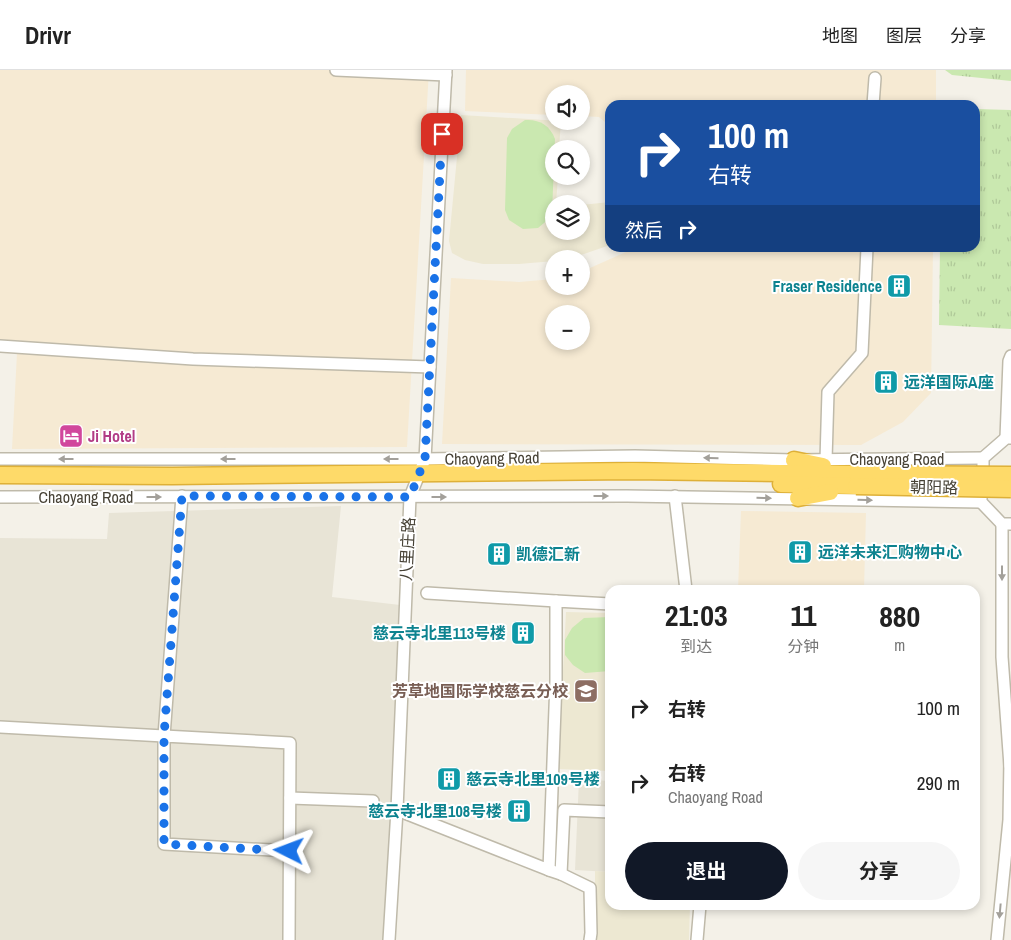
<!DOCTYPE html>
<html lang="zh">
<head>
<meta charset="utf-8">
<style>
	:root { --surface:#fff; --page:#f6f6f6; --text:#222; --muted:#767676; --line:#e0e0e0; --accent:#111827 }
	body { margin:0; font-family:"Archivo Narrow","Noto Sans SC",sans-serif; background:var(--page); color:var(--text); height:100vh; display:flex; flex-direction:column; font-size:19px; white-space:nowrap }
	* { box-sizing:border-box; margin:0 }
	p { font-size:16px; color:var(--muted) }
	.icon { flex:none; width:28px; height:28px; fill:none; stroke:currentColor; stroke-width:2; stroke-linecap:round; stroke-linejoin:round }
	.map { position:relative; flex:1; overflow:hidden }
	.drawer { position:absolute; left:605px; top:515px; width:375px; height:325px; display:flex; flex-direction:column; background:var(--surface); border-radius:15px; box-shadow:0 2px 8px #0003 }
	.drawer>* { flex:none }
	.hud { position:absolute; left:605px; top:30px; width:375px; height:152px; border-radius:15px; box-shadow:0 2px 8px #0003; background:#1a4fa0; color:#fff; overflow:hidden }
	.fabs { position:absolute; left:545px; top:15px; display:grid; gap:10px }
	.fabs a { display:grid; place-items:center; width:45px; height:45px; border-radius:50%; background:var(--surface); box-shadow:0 2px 8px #0003; font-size:25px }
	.pin { position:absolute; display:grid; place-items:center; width:42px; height:42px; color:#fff; margin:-21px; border-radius:10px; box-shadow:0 2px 8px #0006 }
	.me { position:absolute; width:55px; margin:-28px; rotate:273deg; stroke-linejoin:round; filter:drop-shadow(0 0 4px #0008) }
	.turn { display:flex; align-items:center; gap:18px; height:105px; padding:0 20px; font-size:22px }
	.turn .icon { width:65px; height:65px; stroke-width:2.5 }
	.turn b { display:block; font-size:35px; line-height:42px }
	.then { display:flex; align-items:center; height:48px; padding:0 20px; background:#0003; gap:10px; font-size:19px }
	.eta { display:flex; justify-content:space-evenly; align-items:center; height:85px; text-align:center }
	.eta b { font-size:30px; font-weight:700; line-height:35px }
	.cta { display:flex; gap:10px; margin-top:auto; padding:10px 20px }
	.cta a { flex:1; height:58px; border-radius:30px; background:var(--accent); color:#fff; font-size:20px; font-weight:700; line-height:58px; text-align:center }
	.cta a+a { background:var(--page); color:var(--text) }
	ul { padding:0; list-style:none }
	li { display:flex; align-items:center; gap:15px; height:75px; padding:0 20px }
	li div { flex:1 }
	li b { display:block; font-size:19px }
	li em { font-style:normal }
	header { display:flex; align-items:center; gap:30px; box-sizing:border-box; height:70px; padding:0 25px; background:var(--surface); border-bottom:1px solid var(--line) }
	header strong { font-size:24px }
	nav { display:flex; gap:28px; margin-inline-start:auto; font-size:18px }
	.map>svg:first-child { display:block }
</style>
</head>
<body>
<header>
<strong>Drivr</strong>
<nav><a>地图</a><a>图层</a><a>分享</a></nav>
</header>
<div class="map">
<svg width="1011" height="870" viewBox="0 0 1011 870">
	<defs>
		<pattern id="park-tufts" width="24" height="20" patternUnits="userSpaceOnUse" patternTransform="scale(1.25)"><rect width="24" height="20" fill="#cae8b0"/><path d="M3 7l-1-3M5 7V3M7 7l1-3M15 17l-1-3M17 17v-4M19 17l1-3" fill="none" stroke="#afc898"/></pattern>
	</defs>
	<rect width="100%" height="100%" fill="#f4f1e8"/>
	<g fill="#e8e4d6">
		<polygon points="341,436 332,527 400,535 387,870 0,870 0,468 107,469 109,443"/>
		<polygon points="579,709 610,711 610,802 575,800"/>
	</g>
	<g fill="#f6ead3" fill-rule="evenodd">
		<polygon points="0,0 429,0 407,377 12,379 17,283 0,282"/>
		<polygon points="466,0 936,0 936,35 610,35 610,56 599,47 581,46 581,24 554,24 554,45 465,41"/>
		<path d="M635,178H933L931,323L903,352L861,375L442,374L451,208L519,212L554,209V216H581V202ZM554,244H581V271H554Z"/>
		<polygon points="741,441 866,443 864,520 738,520"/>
	</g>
	<g fill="#ede8d2">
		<polygon points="461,45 561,51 559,79 554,79 554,106 558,106 556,134 554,134 554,161 581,161 581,135 610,132 610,175 584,184 564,189 554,189 554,191 519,194 483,194 465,190 452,183 449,171"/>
		<polygon points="566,542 610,543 610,701 558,699"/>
		<polygon points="595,801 610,802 610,835 690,835 689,870 595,870"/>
	</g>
	<g fill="url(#park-tufts)">
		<polygon points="945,0 1011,0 1011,11 952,5"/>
		<polygon points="975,39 1011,40 1011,259 939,255 940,178 975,178"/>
	</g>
	<g fill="#cae8b0">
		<path d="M525,50C539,49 550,55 555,69L552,143L550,148L538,158L523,159L509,150L505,140L507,68L512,59Z"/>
		<polygon points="610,547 610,601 585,603 573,595 565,585 565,570 572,558 584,548"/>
	</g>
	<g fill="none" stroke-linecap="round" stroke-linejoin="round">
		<defs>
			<g id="minor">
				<polyline points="336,0 446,5"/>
				<polyline points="873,35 875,8"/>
				<polyline points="0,276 193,289 430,297"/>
				<polyline points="1006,368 1009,291 1011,286"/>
				<polyline points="0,389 425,389 635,386 794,390 983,388"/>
				<polyline points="826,390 828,322 862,283 867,178"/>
				<polyline points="983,396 983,388 1006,368 1011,368"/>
				<polyline points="981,424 981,432 1002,454 1011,454"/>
				<polyline points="675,426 686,520"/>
				<polyline points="0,427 627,426 981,432"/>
				<polyline points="1002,454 1002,587 1010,696"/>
				<polyline points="427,523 556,531"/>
				<polyline points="0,657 164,666 182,426"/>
				<polyline points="290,728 373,731"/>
				<polyline points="397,740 549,800 556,611 556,531 610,534"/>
				<polyline points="549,800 561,804 564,740 610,742"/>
				<polyline points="561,804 590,818 591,863 590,870"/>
				<polyline points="289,870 290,673 164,666 164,774 289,781"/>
				<polyline points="389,870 397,740 410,427 425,389 446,0"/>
				<polyline points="697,870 700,835"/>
				<polyline points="997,870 1009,750 1010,689"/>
			</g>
			<g id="highway">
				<polyline points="794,390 823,396"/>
				<polyline points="0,405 172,406 632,401 857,404"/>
				<polyline points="781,414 856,416"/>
				<polyline points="798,428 830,422"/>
			</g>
		</defs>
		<use href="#minor" stroke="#bfbaaa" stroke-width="14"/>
		<use href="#highway" stroke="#deb038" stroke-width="19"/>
		<use href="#minor" stroke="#fff" stroke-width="11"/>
		<use href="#highway" stroke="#feda69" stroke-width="16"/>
		<defs>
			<g id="highway-bridge">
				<polyline points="857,404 1011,405"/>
				<polyline points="856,416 1011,419"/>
			</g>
		</defs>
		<use href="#highway-bridge" stroke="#deb038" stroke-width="19" stroke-linecap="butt"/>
		<use href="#highway-bridge" stroke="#feda69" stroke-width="16"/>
	</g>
	<defs><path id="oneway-solid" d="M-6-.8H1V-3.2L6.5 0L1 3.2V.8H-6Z" transform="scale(1.25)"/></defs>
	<g fill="#a3a09a">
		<use href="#oneway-solid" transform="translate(711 388) rotate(-179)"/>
		<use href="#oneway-solid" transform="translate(66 389) rotate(-180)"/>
		<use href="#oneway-solid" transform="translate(228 389) rotate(-180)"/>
		<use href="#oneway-solid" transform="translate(391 389) rotate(-180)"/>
		<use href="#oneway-solid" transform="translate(601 426)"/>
		<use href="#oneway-solid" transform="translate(154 427)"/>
		<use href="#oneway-solid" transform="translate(439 427)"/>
		<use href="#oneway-solid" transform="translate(764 428) rotate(1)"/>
		<use href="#oneway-solid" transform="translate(865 430) rotate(1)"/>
		<use href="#oneway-solid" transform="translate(1002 503) rotate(90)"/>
		<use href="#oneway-solid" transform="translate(1000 841) rotate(95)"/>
	</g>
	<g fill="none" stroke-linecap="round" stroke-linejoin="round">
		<polyline stroke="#1a73e8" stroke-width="9" stroke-dasharray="0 16.2" points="289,781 164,774 164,666 182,426 410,427 425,389 442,64"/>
	</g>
	<defs>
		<symbol id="building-square" viewBox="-11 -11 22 22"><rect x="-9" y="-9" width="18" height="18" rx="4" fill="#0f9aa8" stroke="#fff"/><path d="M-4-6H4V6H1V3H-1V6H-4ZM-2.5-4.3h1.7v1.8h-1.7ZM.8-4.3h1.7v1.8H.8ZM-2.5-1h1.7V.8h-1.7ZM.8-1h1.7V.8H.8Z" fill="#fff"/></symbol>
		<symbol id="hotel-square" viewBox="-11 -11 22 22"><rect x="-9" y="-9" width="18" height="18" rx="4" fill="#d1479c" stroke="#fff"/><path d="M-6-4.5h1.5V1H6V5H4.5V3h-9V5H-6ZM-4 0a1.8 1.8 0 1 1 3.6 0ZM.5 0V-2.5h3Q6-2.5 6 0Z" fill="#fff"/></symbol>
		<symbol id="school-square" viewBox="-11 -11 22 22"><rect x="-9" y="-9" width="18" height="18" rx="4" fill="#8d6e63" stroke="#fff"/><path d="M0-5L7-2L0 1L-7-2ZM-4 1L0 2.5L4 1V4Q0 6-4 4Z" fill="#fff"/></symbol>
	</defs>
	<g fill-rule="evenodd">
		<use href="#building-square" x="885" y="202" width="28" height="28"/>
		<use href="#building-square" x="872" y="298" width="28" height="28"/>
		<use href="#hotel-square" x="57" y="352" width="28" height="28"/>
		<use href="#building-square" x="786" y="468" width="28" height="28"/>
		<use href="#building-square" x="485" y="470" width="28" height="28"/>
		<use href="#building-square" x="509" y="549" width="28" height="28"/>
		<use href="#school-square" x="572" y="607" width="28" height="28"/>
		<use href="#building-square" x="435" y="695" width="28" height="28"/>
		<use href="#building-square" x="505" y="727" width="28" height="28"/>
	</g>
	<g text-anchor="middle" stroke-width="4" stroke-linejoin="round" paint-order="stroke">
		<g font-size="16" font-weight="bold" fill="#0d838f" stroke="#fff" text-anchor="start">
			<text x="882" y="222" text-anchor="end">Fraser Residence</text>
			<text x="904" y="318">远洋国际A座</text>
			<text x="818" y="488">远洋未来汇购物中心</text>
			<text x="516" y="490">凯德汇新</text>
			<text x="506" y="569" text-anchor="end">慈云寺北里113号楼</text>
			<text x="466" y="715">慈云寺北里109号楼</text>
			<text x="502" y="747" text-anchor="end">慈云寺北里108号楼</text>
		</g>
		<g font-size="16" font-weight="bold" fill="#b23c85" stroke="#fff" text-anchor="start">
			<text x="88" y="372">Ji Hotel</text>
		</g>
		<g font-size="16" fill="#474236" stroke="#fff">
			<text transform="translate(492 388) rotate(-1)" y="6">Chaoyang Road</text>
			<text x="897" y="395">Chaoyang Road</text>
			<text transform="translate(934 417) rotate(1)" y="6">朝阳路</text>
			<text x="86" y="433">Chaoyang Road</text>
			<text transform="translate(407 479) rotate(-87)" y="6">八里庄路</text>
		</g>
		<g font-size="16" font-weight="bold" fill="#785e54" stroke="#fff" text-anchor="end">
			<text x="568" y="627">芳草地国际学校慈云分校</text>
		</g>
	</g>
</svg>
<div class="fabs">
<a><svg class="icon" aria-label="sound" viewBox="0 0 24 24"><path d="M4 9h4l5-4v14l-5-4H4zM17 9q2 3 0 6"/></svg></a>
<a><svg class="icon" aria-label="search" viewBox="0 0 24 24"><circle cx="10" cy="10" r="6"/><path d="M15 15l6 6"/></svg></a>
<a><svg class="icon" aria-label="layers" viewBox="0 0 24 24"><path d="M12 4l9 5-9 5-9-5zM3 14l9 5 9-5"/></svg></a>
<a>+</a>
<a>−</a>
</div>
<div class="pin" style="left:442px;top:64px;background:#d93025"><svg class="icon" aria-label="arrive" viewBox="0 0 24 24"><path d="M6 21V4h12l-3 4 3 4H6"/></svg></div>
<svg class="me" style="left:289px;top:781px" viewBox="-20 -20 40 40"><path d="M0-17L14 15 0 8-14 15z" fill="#1a73e8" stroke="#fff" stroke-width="4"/></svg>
<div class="hud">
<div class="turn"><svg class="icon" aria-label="right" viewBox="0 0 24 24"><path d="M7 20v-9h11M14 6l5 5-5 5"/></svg><div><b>100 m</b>右转</div></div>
<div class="then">然后<svg class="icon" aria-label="right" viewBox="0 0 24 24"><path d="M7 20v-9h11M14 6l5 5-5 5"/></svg></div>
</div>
<section class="drawer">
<div class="eta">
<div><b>21:03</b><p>到达</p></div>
<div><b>11</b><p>分钟</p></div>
<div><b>880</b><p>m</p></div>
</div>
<ul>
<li><svg class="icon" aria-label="right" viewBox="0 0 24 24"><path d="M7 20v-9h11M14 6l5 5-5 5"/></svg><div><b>右转</b></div><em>100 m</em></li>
<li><svg class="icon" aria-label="right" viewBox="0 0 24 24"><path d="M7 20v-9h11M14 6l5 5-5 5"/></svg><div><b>右转</b><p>Chaoyang Road</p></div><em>290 m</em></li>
</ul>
<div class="cta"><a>退出</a><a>分享</a></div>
</section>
</div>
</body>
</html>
